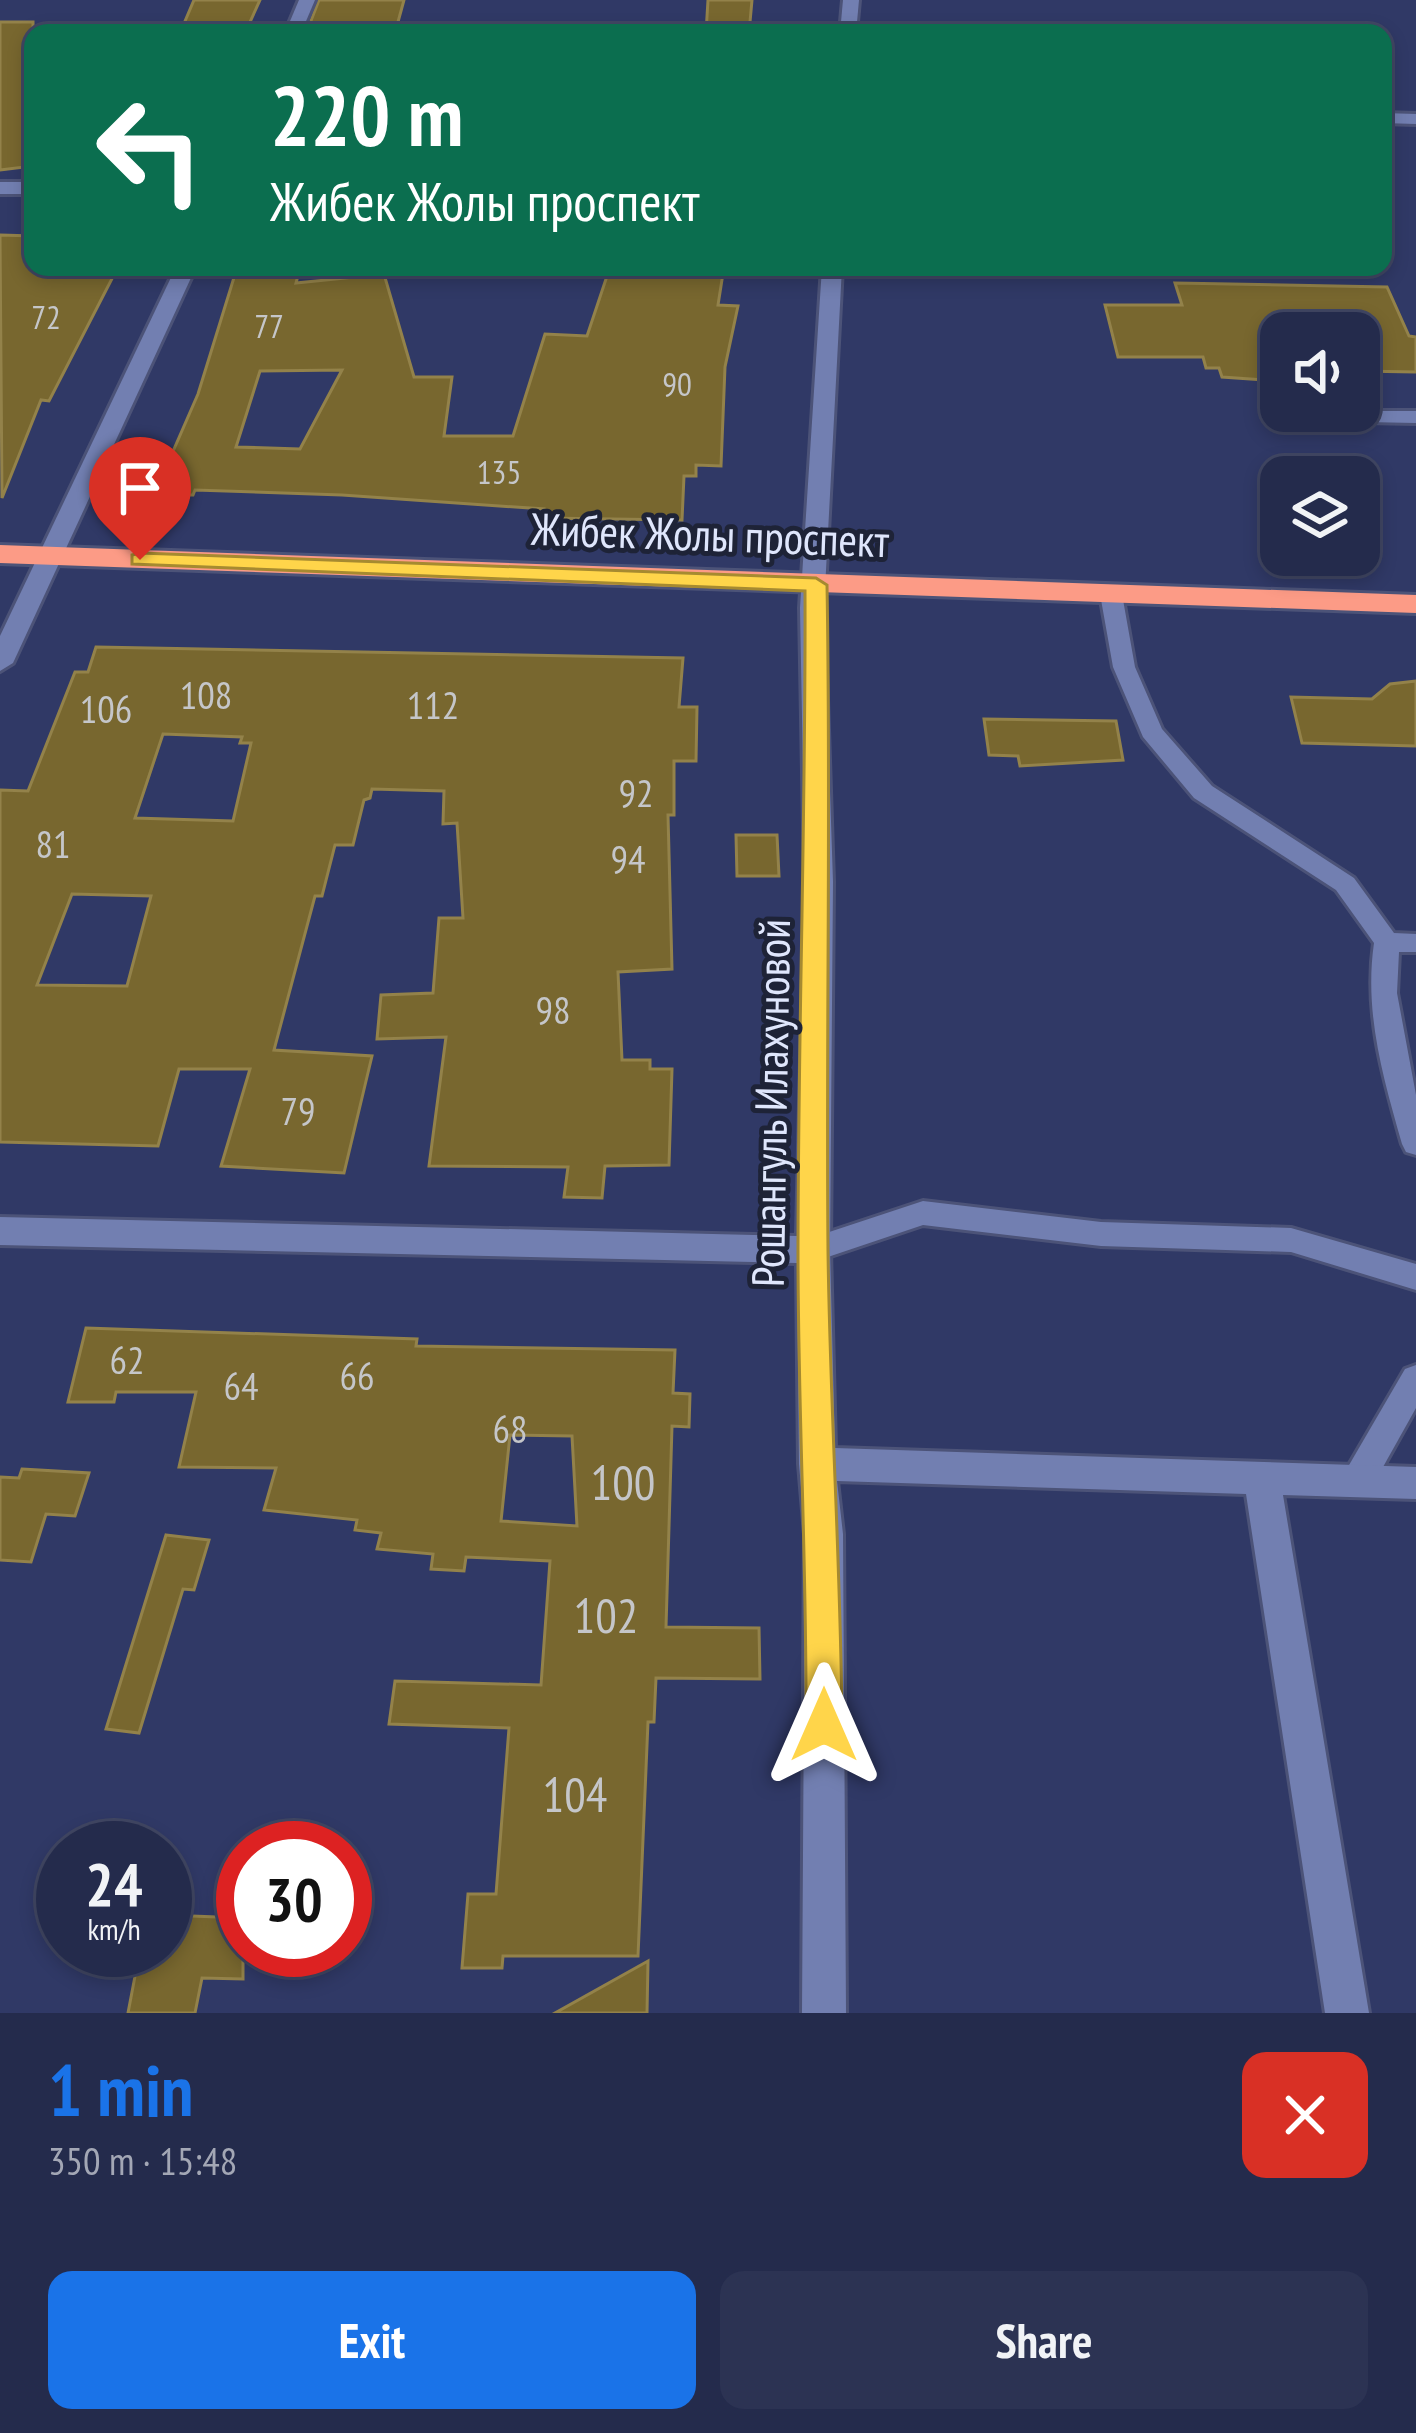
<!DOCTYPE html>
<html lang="en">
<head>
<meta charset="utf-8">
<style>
	:root { --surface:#242b4c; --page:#2c3353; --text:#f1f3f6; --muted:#a3a7b5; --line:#414764; --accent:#1a73e8 }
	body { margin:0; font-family:"PT Sans Narrow",sans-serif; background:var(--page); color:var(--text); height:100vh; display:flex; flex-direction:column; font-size:45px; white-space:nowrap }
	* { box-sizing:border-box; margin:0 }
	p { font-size:39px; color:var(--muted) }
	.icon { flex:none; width:66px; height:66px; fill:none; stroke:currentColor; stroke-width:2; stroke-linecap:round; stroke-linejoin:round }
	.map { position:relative; height:2013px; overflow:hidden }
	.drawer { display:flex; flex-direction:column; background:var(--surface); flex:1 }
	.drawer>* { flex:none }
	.guide { position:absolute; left:24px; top:24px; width:1368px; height:252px; border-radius:24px; box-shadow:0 6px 18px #0003,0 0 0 3px var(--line); background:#0b6e4f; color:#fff; overflow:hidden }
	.controls { position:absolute; left:1260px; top:312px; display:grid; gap:24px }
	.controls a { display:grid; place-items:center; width:120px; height:120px; border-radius:24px; background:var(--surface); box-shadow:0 6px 18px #0003,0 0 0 3px var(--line); font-size:60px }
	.speed { position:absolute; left:36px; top:1821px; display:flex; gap:24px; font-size:60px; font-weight:700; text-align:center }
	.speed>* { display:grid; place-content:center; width:156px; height:156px; border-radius:50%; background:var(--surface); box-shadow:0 6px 18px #0003,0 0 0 3px var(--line); line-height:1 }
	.speed small { font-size:30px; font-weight:400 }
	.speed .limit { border:18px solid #d22; background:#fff; color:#111 }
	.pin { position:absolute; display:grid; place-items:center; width:102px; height:102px; color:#fff; margin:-123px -51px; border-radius:50% 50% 50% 0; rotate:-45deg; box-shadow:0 0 12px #0007 }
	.pin .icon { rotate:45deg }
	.me { position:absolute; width:132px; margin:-66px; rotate:0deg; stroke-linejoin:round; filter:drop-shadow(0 0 9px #0008) }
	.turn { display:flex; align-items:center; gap:42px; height:252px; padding:0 48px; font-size:54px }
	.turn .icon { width:156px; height:156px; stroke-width:2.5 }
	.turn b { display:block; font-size:84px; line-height:102px }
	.round { display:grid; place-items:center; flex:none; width:126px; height:126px; border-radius:24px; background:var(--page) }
	.head { display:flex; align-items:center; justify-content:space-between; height:204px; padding:0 48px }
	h1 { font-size:72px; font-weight:700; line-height:90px; color:var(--accent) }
	.button { display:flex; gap:24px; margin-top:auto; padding:24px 48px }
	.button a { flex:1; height:138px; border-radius:24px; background:var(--accent); color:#fff; font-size:48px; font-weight:700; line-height:138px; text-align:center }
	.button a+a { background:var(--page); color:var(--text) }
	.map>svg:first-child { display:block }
</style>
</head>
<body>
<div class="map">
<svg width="1416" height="2013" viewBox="0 0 1416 2013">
	<rect width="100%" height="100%" fill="#303966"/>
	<g fill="#78672f" stroke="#93824a" stroke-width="3" fill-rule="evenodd">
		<polygon points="194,0 260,0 245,33 180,33"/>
		<polygon points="319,0 404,0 395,33 307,31"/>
		<polygon points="708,0 752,0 749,33 706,33"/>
		<polygon points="0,22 33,22 33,166 0,170"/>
		<polygon points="0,235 33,236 33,267 118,267 49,401 41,400 2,498"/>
		<path d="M610,267H724L718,305L738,306L725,367L721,466L696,465V476H684L682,520L543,518L544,509L342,495L195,490L193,495H154L198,394L236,271L299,272L296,283L384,274L414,377H452L444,436H513L545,334L587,336ZM342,370L300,449L236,447L260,371Z"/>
		<polygon points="1175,283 1387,287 1409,336 1416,337 1416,372 1359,371 1359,333 1281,333 1281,381 1222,377 1219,368 1206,368 1203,357 1118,357 1105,305 1182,305"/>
		<path d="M96,647L683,658L679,707H697L696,761H674V815H668L672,969L618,972L622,1060H650V1069H672L669,1165L605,1166L602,1198L564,1197L568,1167L429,1166L446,1037L377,1039L381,995L433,993L439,918H463L457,823L443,824L444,791L372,789L370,798L364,800L353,845H335L322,896H315L274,1050L372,1056L344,1173L221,1166L250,1069H179L158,1146L0,1142V790L28,791L75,672H88ZM163,734L242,737L240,743H251L233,821L135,818ZM72,894L151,896L127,986L37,985Z"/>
		<polygon points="1416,681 1416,746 1302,743 1291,697 1372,699 1390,684"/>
		<polygon points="984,719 1116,721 1123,760 1020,766 1018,756 989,755"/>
		<polygon points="736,835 777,835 779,876 737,876"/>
		<path d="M86,1328L417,1339L416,1346L675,1350L673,1393L690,1394L689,1427L672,1426L666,1627L759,1628L760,1679L656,1678L654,1722H648L638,1956H503L502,1968H462L468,1894H496L509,1728L389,1724L395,1681L541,1685L550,1561L466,1557L464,1571L431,1569L433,1554L377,1549L381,1533L355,1530L357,1520L264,1510L276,1468L179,1467L196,1392H116L114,1402H68ZM510,1435L572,1436L577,1526L501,1521Z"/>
		<polygon points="22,1469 89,1473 75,1516 46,1514 31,1562 0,1560 0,1477 19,1478"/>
		<polygon points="166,1535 209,1540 194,1590 183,1589 139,1733 106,1729"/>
		<polygon points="165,1915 243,1918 243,1979 202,1978 195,2013 128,2013 140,1950 165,1950"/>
		<polygon points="648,1961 647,2013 555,2013"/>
	</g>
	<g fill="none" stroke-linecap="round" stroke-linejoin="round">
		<defs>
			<g id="lane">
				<polygon points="1309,411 1416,411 1416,423 1316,421 1309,419"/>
				<path d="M1111,587L1122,594L1135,667L1162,729L1212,786L1354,878L1394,933L1416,934V952H1399L1397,993L1416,1095V1155L1406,1152L1402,1144C1383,1077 1364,1013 1374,943L1336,890L1194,798L1143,737L1113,667L1100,594Z"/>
				<polygon points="923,1201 1101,1222 1291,1228 1416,1264 1416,1290 1291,1252 1101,1246 923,1225 813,1262 802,1259 798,1250 802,1241"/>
				<polygon points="1416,1365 1416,1408 1369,1492 1357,1497 1345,1492 1341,1482 1345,1472 1405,1369"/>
			</g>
			<g id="street">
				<polygon points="299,0 315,0 301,33 285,33"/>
				<polygon points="843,0 859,0 856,33 840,33"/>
				<polygon points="1383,113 1416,114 1416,124 1383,123"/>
				<rect x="0" y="182" width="33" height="12"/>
				<polygon points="176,267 196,267 13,663 0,671 0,636"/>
				<polygon points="822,267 842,267 824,608 833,882 830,1250 835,1448 1416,1467 1416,1499 1283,1495 1369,2013 1325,2013 1246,1494 837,1481 843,1534 846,2013 802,2013 805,1534 799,1464 797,1263 0,1245 0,1217 797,1236 805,882 800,608"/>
			</g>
			<polygon id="highway" points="0,545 1416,595 1416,613 0,563"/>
		</defs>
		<use href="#lane" stroke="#4c5378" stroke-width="6"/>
		<use href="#street" stroke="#4c5378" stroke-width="6"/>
		<use href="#highway" stroke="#4c5378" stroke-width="6"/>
		<use href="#lane" fill="#727fb1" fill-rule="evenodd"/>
		<use href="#street" fill="#727fb1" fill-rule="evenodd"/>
		<use href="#highway" fill="#fc9b86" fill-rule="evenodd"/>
	</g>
	<path fill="#ffd54a" stroke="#a68a30" stroke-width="3" d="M140,553L816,578L827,585C831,807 826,1029 828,1251C830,1410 841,1567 842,1725L837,1738L824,1743L811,1738L806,1725C807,1568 798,1411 798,1254C798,1033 806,812 805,591L132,564V555Z"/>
	<g text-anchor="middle" stroke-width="10" stroke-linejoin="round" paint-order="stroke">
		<g font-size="33" fill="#c5c6c9">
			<text x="46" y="329">72</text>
			<text x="269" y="338">77</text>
			<text x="677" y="396">90</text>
			<text x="499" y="484">135</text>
		</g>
		<g font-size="39" fill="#c5c6c9">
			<text x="206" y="709">108</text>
			<text x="433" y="719">112</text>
			<text x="106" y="723">106</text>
			<text x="636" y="807">92</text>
			<text x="53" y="858">81</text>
			<text x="628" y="873">94</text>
			<text x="553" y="1024">98</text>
			<text x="298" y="1125">79</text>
			<text x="127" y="1374">62</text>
			<text x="357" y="1390">66</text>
			<text x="241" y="1400">64</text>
			<text x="510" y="1443">68</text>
		</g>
		<g font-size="45" fill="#dfe6fc" stroke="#1e2337">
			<text transform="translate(710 535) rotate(2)" y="16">Жибек Жолы проспект</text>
			<text transform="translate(771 1103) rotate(-89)" y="16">Рошангуль Илахуновой</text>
		</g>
		<g font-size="48" fill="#c5c6c9">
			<text x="623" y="1500">100</text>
			<text x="606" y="1633">102</text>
			<text x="575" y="1812">104</text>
		</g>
	</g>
</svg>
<div class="controls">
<a><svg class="icon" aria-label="sound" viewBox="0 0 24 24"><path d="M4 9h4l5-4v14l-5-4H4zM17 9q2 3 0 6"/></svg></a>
<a><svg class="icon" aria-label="layers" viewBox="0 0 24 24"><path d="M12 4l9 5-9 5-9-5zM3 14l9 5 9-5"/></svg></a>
</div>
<div class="speed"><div>24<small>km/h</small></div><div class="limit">30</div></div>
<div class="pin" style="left:140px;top:560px;background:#d93025"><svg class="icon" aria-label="arrive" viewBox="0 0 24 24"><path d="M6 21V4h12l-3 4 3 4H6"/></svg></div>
<svg class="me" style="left:824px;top:1725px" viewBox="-20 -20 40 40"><path d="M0-17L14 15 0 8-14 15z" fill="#ffd54a" stroke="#fff" stroke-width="4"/></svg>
<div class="guide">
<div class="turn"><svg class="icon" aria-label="left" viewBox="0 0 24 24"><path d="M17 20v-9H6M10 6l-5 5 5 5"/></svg><div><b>220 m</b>Жибек Жолы проспект</div></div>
</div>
</div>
<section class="drawer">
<div class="head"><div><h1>1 min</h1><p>350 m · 15:48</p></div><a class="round" style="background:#d93025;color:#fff"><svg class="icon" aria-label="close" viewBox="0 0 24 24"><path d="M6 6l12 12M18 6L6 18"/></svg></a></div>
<div class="button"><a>Exit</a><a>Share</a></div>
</section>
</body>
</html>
